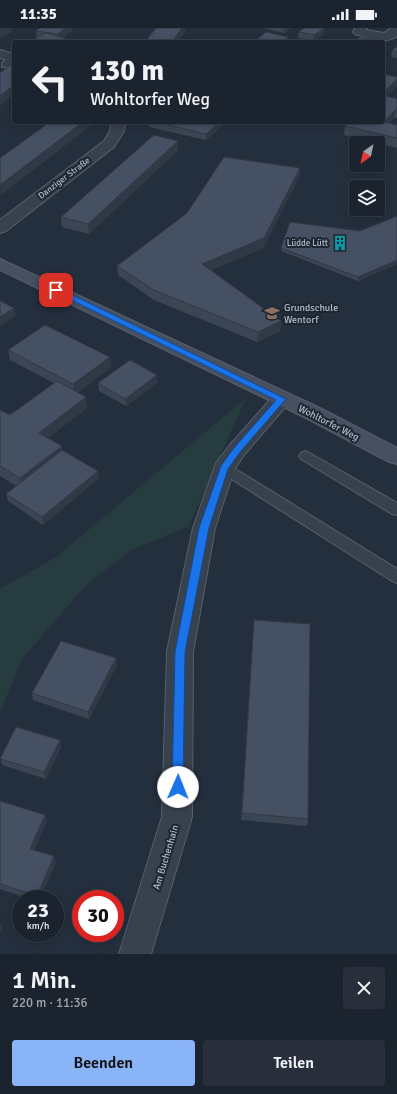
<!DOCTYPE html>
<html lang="de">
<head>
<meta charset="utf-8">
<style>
	:root { --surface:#1b232e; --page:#282f3a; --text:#f1f3f6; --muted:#a0a4aa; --line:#39404a; --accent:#8ab4f8 }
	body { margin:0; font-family:Signika,sans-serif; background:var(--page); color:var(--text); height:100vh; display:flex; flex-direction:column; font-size:15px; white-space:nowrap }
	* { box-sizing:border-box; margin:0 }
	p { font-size:13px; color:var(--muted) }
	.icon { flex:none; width:22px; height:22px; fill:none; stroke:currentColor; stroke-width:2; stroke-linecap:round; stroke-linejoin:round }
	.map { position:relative; height:926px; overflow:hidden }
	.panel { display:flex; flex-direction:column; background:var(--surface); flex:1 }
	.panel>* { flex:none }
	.top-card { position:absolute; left:12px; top:12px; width:373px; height:84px; border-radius:4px; box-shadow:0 2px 10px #0003,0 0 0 1px var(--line); background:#1b232e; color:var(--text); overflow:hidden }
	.needle { width:26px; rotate:213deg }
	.tools { position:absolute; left:349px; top:108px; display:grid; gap:8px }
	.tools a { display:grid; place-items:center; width:36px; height:36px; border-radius:4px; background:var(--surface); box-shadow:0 2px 10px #0003,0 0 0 1px var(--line); font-size:20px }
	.speed { position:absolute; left:12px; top:862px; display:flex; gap:8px; font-size:20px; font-weight:700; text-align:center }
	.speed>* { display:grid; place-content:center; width:52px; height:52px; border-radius:50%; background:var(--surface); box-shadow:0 2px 10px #0003,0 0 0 1px var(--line); line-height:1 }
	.speed small { font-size:10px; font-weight:400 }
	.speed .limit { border:6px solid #d22; background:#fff; color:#111 }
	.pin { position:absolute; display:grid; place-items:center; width:34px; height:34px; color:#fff; margin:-17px; border-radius:8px; box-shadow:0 2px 6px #0006 }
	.me { position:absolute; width:44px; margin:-22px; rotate:1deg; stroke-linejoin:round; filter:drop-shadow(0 0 3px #0008) }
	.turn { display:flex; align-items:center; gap:14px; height:84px; padding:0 12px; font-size:18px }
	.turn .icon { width:52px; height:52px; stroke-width:2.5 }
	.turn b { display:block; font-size:28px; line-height:34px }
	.round { display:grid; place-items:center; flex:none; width:42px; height:42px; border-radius:4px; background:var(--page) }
	.head { display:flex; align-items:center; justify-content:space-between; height:68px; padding:0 12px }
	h1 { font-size:24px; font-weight:600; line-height:30px }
	.button { display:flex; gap:8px; margin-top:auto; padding:8px 12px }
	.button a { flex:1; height:46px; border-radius:4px; background:var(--accent); color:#111; font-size:16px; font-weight:600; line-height:46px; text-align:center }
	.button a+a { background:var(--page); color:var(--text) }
	.status { display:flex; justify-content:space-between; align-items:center; height:28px; padding:0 20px; background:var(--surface); direction:ltr }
	.status svg { height:11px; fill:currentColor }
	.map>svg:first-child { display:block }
</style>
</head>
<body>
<div class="status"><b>11:35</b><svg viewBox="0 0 49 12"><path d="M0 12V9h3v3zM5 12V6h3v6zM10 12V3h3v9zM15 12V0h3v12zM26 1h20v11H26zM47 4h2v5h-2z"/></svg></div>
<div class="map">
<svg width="397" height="926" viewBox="0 0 397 926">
	<rect width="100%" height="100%" fill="#242f3e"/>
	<polygon fill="#263c3f" points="246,370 189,498 130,523 86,557 22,631 0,684 0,561 56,529"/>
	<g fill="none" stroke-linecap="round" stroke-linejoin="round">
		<defs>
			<g id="lane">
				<polygon points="10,28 14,28 14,33 8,39 2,39 2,35"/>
				<polygon points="306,423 397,475 397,487 392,486 301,431 299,428 301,425"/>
				<polygon points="224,435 229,437 397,541 397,555 392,553 219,443 217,440 219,437"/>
			</g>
			<g id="street">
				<path d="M355,0H367L366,2L384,5L391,0H397V8C387,17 367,9 355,6L353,4Z"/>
				<polygon points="0,22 14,26 14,34 0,30"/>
				<polygon points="111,94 125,94 124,103 114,119 6,203 0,205 0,192 104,113 110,103"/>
				<polygon points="282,365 289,366 292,371 244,427 234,442 215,500 193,624 192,789 151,926 119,926 162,789 167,624 193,500 216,435 230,417 275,366"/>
			</g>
			<polygon id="secondary" points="0,231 320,380 397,420 397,436 389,434 306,390 0,242"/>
		</defs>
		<use href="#lane" stroke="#565f6c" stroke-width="2"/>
		<use href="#street" stroke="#565f6c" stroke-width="2"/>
		<use href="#secondary" stroke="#565f6c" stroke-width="2"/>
		<use href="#lane" fill="#38414e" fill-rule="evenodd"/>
		<use href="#street" fill="#38414e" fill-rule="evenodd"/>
		<use href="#secondary" fill="#465061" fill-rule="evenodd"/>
	</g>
	<g fill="#3b4654">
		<polygon points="74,0 63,10 77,14 32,14 32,12 37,10 36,3"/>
		<polygon points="263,0 291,0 284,5"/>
		<polygon points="324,0 323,6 314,13 298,10 299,4"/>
		<polygon points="397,18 397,30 391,29 392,23"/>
		<polygon points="383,46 397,49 397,58 387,68 397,71 397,90 394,90 389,95 397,97 397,120 344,107 345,98 383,94"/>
		<polygon points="149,94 222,94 222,98 206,112 149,99"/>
		<polygon points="178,122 89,206 62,199 61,189"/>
		<polygon points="300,140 299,149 263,220 211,242 281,293 280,303 257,314 154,272 118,247 117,238"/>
		<polygon points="397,188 397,236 358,253 281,223 281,220 360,203"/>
		<polygon points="8,322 110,329 111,339 78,364 87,380 48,410 62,422 98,443 99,450 43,497 8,473 6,466 16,458 0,448 0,382 10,387 54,355 10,332"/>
		<polygon points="158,354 126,378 99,363 98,355"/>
		<polygon points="254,592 308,791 307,798 241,792"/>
		<polygon points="116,630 117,637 89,691 33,672 32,665"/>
		<polygon points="60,712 61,719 46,751 2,737 0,730"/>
		<polygon points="0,773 45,787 47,794 34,822 56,834 40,871 29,871 0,861"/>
	</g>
	<g fill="#303945">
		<polygon points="2,0 11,0 12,4 0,10 0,1"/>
		<polygon points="65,0 74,0 59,14 58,6"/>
		<polygon points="182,0 185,0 185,4 178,14 172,14"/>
		<polygon points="284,0 291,0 284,5"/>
		<polygon points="324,0 323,6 314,13 314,7"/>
		<polygon points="288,9 288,14 282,14"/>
		<polygon points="397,51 397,58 383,73 383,65"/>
		<polygon points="14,57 14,66 0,78 0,68"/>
		<polygon points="396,81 394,90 382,103 384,94"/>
		<polygon points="83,94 94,94 94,95 1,167 0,157"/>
		<polygon points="219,94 222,94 222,98 206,112 206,106"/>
		<polygon points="178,113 178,122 89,206 88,196"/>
		<polygon points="300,140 299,149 263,220 202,246 202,236"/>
		<polygon points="397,232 397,236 358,253 358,249"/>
		<polygon points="14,280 16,288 0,298 0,289"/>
		<polygon points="281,293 280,303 257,314 258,304"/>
		<polygon points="110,329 111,339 75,367 73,356"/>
		<polygon points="157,347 158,354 126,378 125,371"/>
		<polygon points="86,369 87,380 40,416 39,405"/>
		<polygon points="62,418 63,430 22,462 20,450"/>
		<polygon points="98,443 99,450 43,497 42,489"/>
		<polygon points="116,630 117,637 89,691 88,684"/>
		<polygon points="60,712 61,719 46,751 44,744"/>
		<polygon points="45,787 47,794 32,827 30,821"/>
		<polygon points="54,828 56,834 40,871 37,871 37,868"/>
		<polygon points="0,894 2,900 0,905"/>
	</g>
	<g fill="#455162" stroke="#303945">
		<polygon points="40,0 65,0 58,6 36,3"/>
		<polygon points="156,0 182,0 172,14 145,14"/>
		<polygon points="304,0 324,0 314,7 299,4"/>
		<polygon points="266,4 288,9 282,14 254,14"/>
		<polygon points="46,5 77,14 38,14 32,12"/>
		<polygon points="360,9 383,13 383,14 354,14"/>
		<polygon points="397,18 397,24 392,23"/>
		<polygon points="14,34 14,57 0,68 0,45"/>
		<polygon points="383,46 397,49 397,51 383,65"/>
		<polygon points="383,67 397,71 397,81 396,81 384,94 397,97 397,110 345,98 349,94 383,94"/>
		<polygon points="50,94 83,94 0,157 0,130"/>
		<polygon points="156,94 219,94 206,106"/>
		<polygon points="154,107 178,113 88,196 61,189"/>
		<polygon points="224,129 300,140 264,210 202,236 281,293 258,304 154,262 117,238 187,185"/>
		<polygon points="397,188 397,232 358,249 281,220 290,194 360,203"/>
		<polygon points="0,273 14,280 0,289"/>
		<polygon points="45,297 110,329 73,356 8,322"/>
		<polygon points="130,332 157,347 125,371 98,355"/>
		<polygon points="57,353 86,369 39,405 62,418 20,450 0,438 0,382 10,387"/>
		<polygon points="62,422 98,443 42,489 6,466"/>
		<polygon points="254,592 310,596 308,791 242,785"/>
		<polygon points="61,613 116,630 88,684 32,665"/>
		<polygon points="16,699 60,712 44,744 0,731"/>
		<polygon points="0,773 45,787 30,821 54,828 37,868 0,856"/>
	</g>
	<polygon fill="#1a73e8" stroke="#114b97" points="53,260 58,260 286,371 240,424 228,441 209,500 185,624 183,759 182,763 178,765 173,763 172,759 175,624 199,500 221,438 234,420 276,372 53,263"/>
	<defs>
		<symbol id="building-bare" viewBox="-9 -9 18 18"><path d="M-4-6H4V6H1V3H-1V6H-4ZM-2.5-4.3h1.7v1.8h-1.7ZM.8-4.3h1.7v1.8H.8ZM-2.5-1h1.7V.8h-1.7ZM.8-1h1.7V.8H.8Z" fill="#0f9aa8" stroke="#1d2633" stroke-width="2.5" paint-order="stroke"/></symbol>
		<symbol id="school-bare" viewBox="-9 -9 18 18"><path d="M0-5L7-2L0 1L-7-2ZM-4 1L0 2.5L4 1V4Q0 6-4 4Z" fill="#8d6e63" stroke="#1d2633" stroke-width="2.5" paint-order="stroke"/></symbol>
	</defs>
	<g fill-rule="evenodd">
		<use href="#building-bare" x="329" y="204" width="22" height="22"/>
		<use href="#school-bare" x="261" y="274" width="22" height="22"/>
	</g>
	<g text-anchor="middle" stroke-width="4" stroke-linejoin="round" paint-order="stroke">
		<g font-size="9" fill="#b4bcc9" stroke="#1d2633">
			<text transform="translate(64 150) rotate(-37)" y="3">Danziger Straße</text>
		</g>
		<g font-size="9" fill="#b4bcc9" stroke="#1d2633" text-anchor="end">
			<text x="328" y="218">Lüdde Lütt</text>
		</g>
		<g font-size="10" fill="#b4bcc9" stroke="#1d2633" text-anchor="start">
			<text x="284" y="283">Grundschule<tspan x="284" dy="12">Wentorf</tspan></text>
		</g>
		<g font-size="10" fill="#b4bcc9" stroke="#1d2633">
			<text transform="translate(329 394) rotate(27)" y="4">Wohltorfer Weg</text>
			<text transform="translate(165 829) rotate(-73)" y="4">Am Buchenhain</text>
		</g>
	</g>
</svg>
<div class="tools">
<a><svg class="needle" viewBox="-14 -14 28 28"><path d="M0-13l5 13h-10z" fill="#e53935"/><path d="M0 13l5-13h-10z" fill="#a0a4aa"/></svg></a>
<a><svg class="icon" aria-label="layers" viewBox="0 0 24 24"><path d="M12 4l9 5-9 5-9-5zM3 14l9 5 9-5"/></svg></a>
</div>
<div class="speed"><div>23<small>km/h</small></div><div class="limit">30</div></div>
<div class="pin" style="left:56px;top:262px;background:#d93025"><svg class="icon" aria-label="arrive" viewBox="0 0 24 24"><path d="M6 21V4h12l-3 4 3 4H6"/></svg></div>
<svg class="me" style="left:178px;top:759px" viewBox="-20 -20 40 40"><circle r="19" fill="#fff"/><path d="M0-13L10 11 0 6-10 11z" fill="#1a73e8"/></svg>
<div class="top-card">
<div class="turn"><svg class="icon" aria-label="left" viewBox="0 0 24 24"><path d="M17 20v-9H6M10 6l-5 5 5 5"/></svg><div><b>130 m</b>Wohltorfer Weg</div></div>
</div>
</div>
<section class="panel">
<div class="head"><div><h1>1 Min.</h1><p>220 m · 11:36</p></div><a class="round"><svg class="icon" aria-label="close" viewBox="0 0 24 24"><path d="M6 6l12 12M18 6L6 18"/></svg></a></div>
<div class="button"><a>Beenden</a><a>Teilen</a></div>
</section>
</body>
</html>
